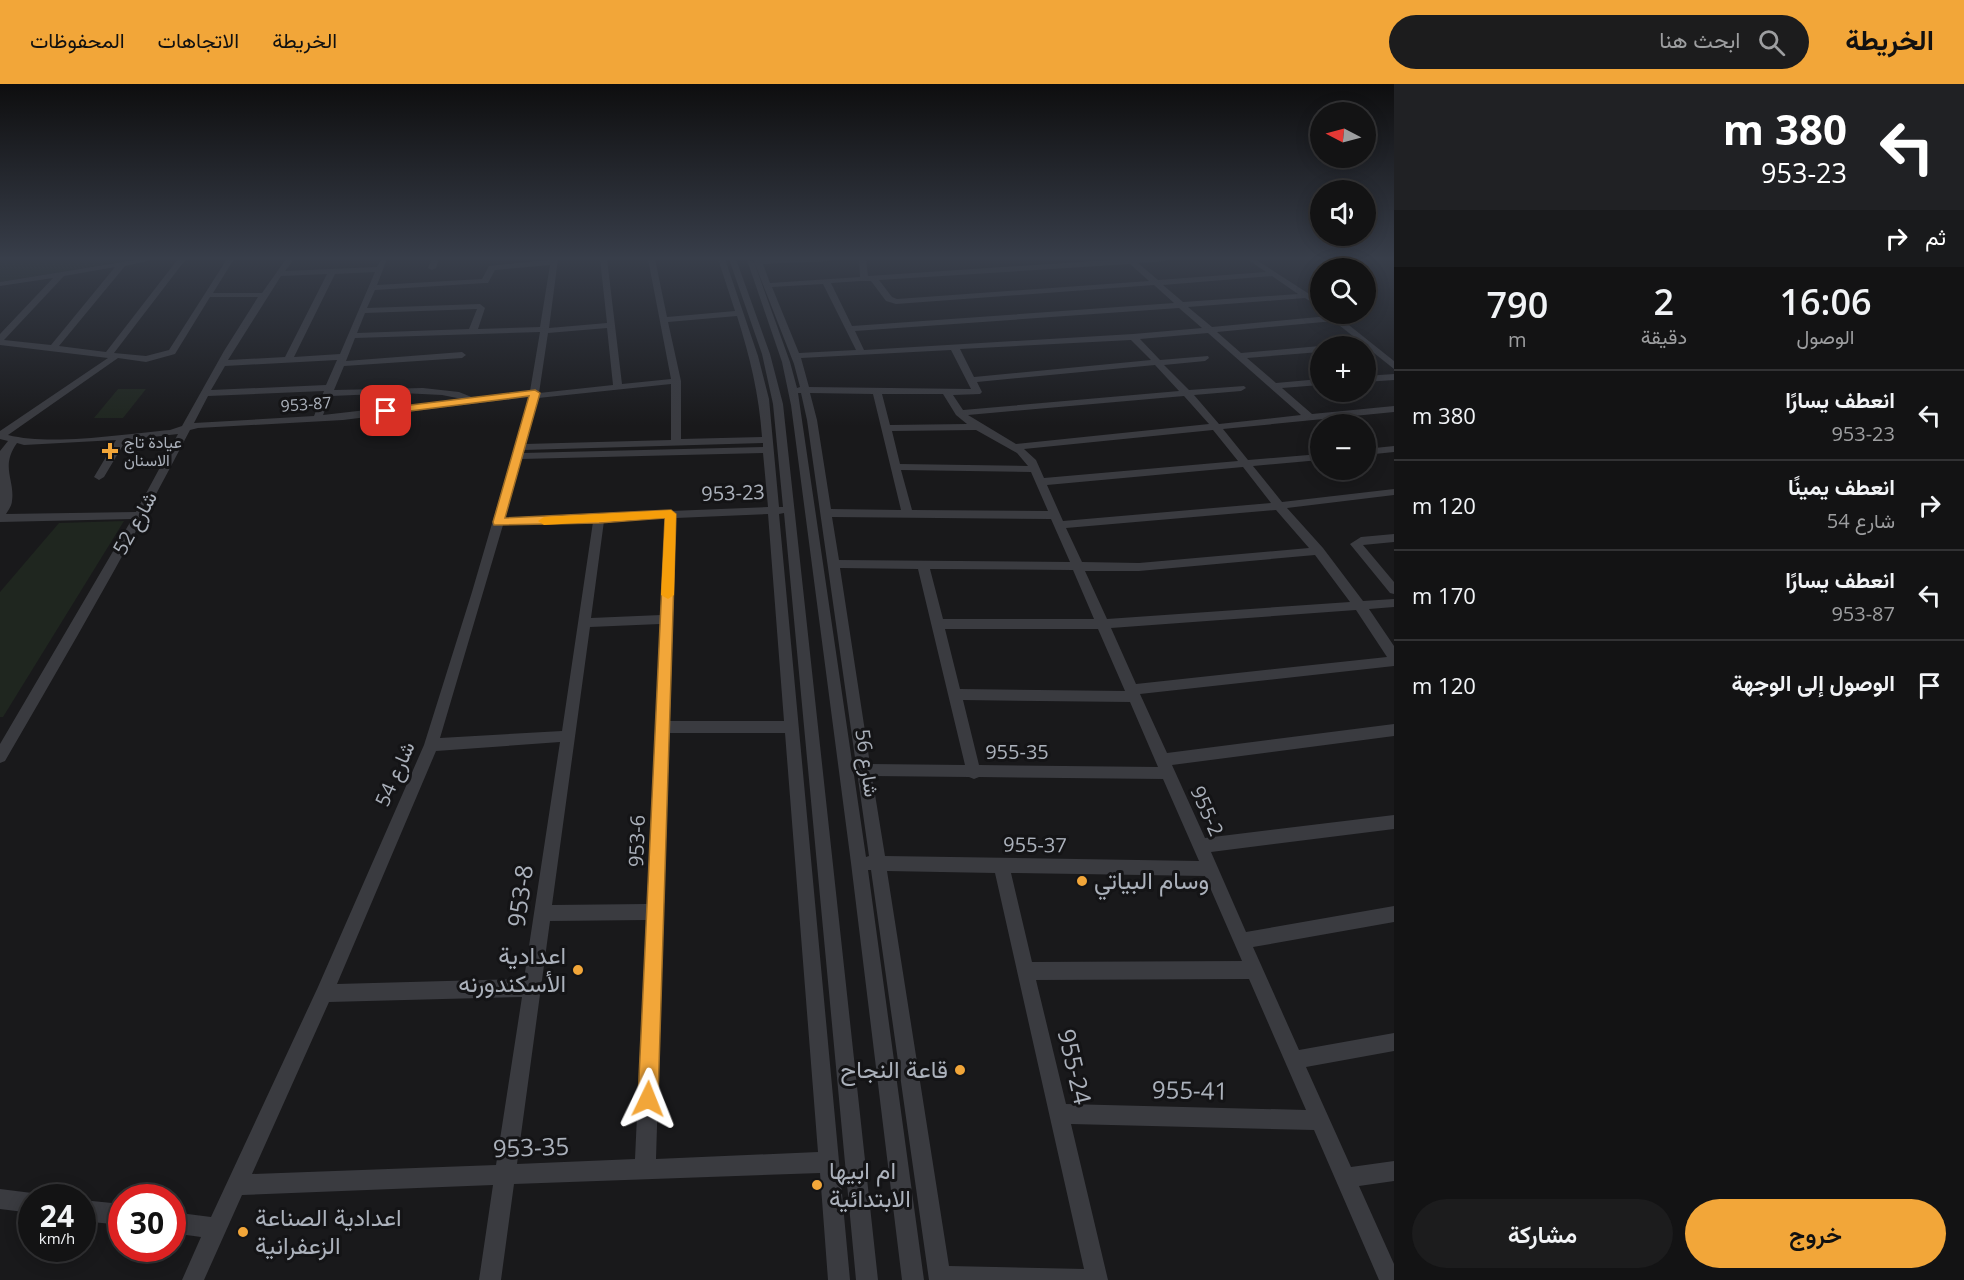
<!DOCTYPE html>
<html lang="ar">
<head>
<meta charset="utf-8">
<style>
	:root { --surface:#131314; --page:#1c1c1d; --text:#f1f3f6; --muted:#9d9ea0; --line:#323234; --accent:#f2a639 }
	body { margin:0; font-family:"Open Sans",Vazirmatn,sans-serif; background:var(--page); color:var(--text); direction:rtl; height:100vh; display:flex; flex-direction:column; font-size:22px; white-space:nowrap }
	* { box-sizing:border-box; margin:0 }
	p { font-size:20px; color:var(--muted) }
	.icon { flex:none; width:33px; height:33px; fill:none; stroke:currentColor; stroke-width:2; stroke-linecap:round; stroke-linejoin:round }
	.map { position:relative; flex:1; overflow:hidden; direction:ltr }
	.side { display:flex; flex-direction:column; background:var(--surface); width:570px }
	.side>* { flex:none }
	.top-card { background:#202124; color:#fff; overflow:hidden }
	.needle { width:39px; rotate:276deg }
	.buttons { position:absolute; left:1310px; top:18px; display:grid; gap:12px }
	.buttons a { display:grid; place-items:center; width:66px; height:66px; border-radius:50%; background:var(--surface); box-shadow:0 3px 15px #0003,0 0 0 2px var(--line); font-size:30px }
	.speed { position:absolute; left:18px; top:1100px; display:flex; gap:12px; font-size:30px; font-weight:700; text-align:center }
	.speed>* { display:grid; place-content:center; width:78px; height:78px; border-radius:50%; background:var(--surface); box-shadow:0 3px 15px #0003,0 0 0 2px var(--line); line-height:1 }
	.speed small { font-size:15px; font-weight:400 }
	.speed .limit { border:9px solid #d22; background:#fff; color:#111 }
	.pin { position:absolute; display:grid; place-items:center; width:51px; height:51px; color:#fff; margin:-26px; border-radius:12px; box-shadow:0 3px 9px #0006 }
	.me { position:absolute; width:66px; margin:-33px; rotate:2deg; stroke-linejoin:round; filter:drop-shadow(0 0 4px #0008) }
	.turn { display:flex; align-items:center; gap:21px; height:126px; padding:0 18px; font-size:27px }
	.turn .icon { width:78px; height:78px; stroke-width:2.5 }
	.turn b { display:block; font-size:42px; line-height:51px }
	.then { display:flex; align-items:center; height:57px; padding:0 18px; background:#0003; gap:12px; font-size:22px }
	.eta { display:flex; justify-content:space-evenly; align-items:center; height:102px; text-align:center }
	.eta b { font-size:36px; font-weight:600; line-height:42px }
	.cta { display:flex; gap:12px; margin-top:auto; padding:12px 18px }
	.cta a { flex:1; height:69px; border-radius:36px; background:var(--accent); color:#111; font-size:24px; font-weight:600; line-height:69px; text-align:center }
	.cta a+a { background:var(--page); color:var(--text) }
	ul { padding:0; list-style:none }
	li { display:flex; align-items:center; gap:18px; height:90px; padding:0 18px; border-top:2px solid var(--line) }
	li div { flex:1 }
	li b { display:block; font-size:22px }
	li em { font-style:normal }
	header { display:flex; align-items:center; gap:36px; box-sizing:border-box; height:84px; padding:0 30px; background:var(--accent); color:#111 }
	header strong { font-size:28px }
	nav { display:flex; gap:33px; margin-inline-start:auto; font-size:21px }
	.search { width:420px; height:54px; background:var(--page); display:flex; align-items:center; gap:15px; box-sizing:border-box; padding:0 21px; border-radius:33px; color:var(--muted); font-size:22px }
	main { display:flex; flex:1; min-height:0 }
	.map>svg:first-child { display:block }
</style>
</head>
<body>
<header>
<strong>الخريطة</strong>
<div class="search"><svg class="icon" aria-label="search" viewBox="0 0 24 24"><circle cx="10" cy="10" r="6"/><path d="M15 15l6 6"/></svg>ابحث هنا</div>
<nav><a>الخريطة</a><a>الاتجاهات</a><a>المحفوظات</a></nav>
</header>
<main>
<section class="side">
<div class="top-card">
<div class="turn"><svg class="icon" aria-label="left" viewBox="0 0 24 24"><path d="M17 20v-9H6M10 6l-5 5 5 5"/></svg><div><b>380 m</b>953-23</div></div>
<div class="then">ثم<svg class="icon" aria-label="right" viewBox="0 0 24 24"><path d="M7 20v-9h11M14 6l5 5-5 5"/></svg></div>
</div>
<div class="eta">
<div><b>16:06</b><p>الوصول</p></div>
<div><b>2</b><p>دقيقة</p></div>
<div><b>790</b><p>m</p></div>
</div>
<ul>
<li><svg class="icon" aria-label="left" viewBox="0 0 24 24"><path d="M17 20v-9H6M10 6l-5 5 5 5"/></svg><div><b>انعطف يسارًا</b><p>953-23</p></div><em>380 m</em></li>
<li><svg class="icon" aria-label="right" viewBox="0 0 24 24"><path d="M7 20v-9h11M14 6l5 5-5 5"/></svg><div><b>انعطف يمينًا</b><p>شارع 54</p></div><em>120 m</em></li>
<li><svg class="icon" aria-label="left" viewBox="0 0 24 24"><path d="M17 20v-9H6M10 6l-5 5 5 5"/></svg><div><b>انعطف يسارًا</b><p>953-87</p></div><em>170 m</em></li>
<li><svg class="icon" aria-label="arrive" viewBox="0 0 24 24"><path d="M6 21V4h12l-3 4 3 4H6"/></svg><div><b>الوصول إلى الوجهة</b></div><em>120 m</em></li>
</ul>
<div class="cta"><a>خروج</a><a>مشاركة</a></div>
</section>
<div class="map">
<svg width="1394" height="1196" viewBox="0 0 1394 1196">
	<rect width="100%" height="100%" fill="#19191b"/>
	<g fill="#1f261f">
		<polygon points="0,175 139,175 0,198"/>
		<polygon points="118,305 146,305 123,334 94,334"/>
		<polygon points="124,437 3,633 0,633 0,508 59,439"/>
	</g>
	<g fill="none" stroke-linecap="round" stroke-linejoin="round">
		<g fill="#3a3b40" fill-rule="evenodd">
			<path d="M141,175H156L125,182L59,262L106,268L178,175H186L114,269L146,272L169,266L227,175H234L213,209H262L286,175H294L285,187L377,183L381,175H387L377,201L482,195L489,182L558,175L549,244L607,239L600,175H607L622,300L671,295L648,175H655L667,233L735,227L718,175H725L758,272L769,315L779,423H783L773,320L762,270L729,175H736L770,270L783,320L878,1196H856L784,429L779,430L850,1196H828L820,1089L514,1100L501,1196H479L493,1101L242,1111L204,1196H182L201,1153L172,1149V1128L211,1133L318,903L424,661L472,508L529,313L343,336L198,344L190,346C132,458 69,567 5,677L0,679V660L132,435L0,438V367L8,357L0,355V347L108,274L0,261V250L53,194L0,202V198ZM550,181L540,243L478,245L485,224L480,220L367,224L375,206L485,199H488L495,186ZM115,183L51,261L4,256L64,192ZM375,188L340,270L294,273L335,190ZM327,190L285,273L228,276L281,192ZM210,213H258L224,267L182,342L170,346C124,350 51,362 8,351L118,274L146,278L175,270ZM477,225L469,245L357,249L365,229ZM737,232C750,273 759,310 762,353L681,355V297L668,238ZM607,244L613,301L539,309L548,249ZM540,248L530,307L474,314L459,308L423,304L334,306L344,282L462,274L466,271L462,268L346,277L355,254ZM337,276L326,301L211,306L225,282ZM671,300V356L525,360L538,314ZM324,307L314,332L194,339L208,312ZM402,309L442,311L462,315L323,331L331,312ZM178,350L136,428L6,430C8,427 12,421 12,417C15,395 0,383 17,359L24,361L116,356L94,393L99,396L104,393L126,356ZM763,359V363L523,369L524,366ZM763,369L768,423L505,434L521,375ZM768,430L784,637H670L676,434ZM665,434L661,531L591,534L604,437ZM593,438L562,647L440,654L503,441ZM660,540L647,820L552,821L590,543ZM669,649H785L818,1068L656,1075ZM560,658L524,895L337,900L436,667ZM646,836L635,1075L517,1080L550,837ZM522,913L496,1081L252,1090L329,918Z"/>
			<polygon points="432,175 439,175 436,184 432,186 428,184"/>
			<path d="M753,175H834L830,177L763,180L770,199L860,193L859,175H866L868,192L1126,175H1168L1165,177L1138,179L1158,196L1266,188L1247,175H1255L1320,217V223L1305,214L1188,223L1212,243L1329,232L1327,230H1335L1394,277V285L1334,237L1217,248L1241,269L1320,262H1321L1320,268L1247,274L1276,299L1320,295V301L1282,304L1312,330L1394,322V328L1223,345L1248,376L1320,370V376L1253,382L1282,418L1394,405V411L1287,424L1323,464L1363,517L1394,515V523L1369,525L1394,562V582L1140,610L1167,669L1394,640V652L1172,681L1205,754L1394,731V745L1211,768L1246,848L1394,822V838L1253,863L1299,966L1394,949V967L1306,983L1351,1083L1394,1077V1097L1359,1102L1394,1180V1196H1379L1314,1046L1071,1040L1108,1196H929L871,786H868L924,1196H902L851,779L791,321L782,278L747,176L754,178L790,278L797,304L800,303L794,280ZM1130,180L1149,197L897,215L892,213L879,196ZM1272,192L1298,210L1183,218L1163,201ZM861,197H871L886,217L896,220L1154,201L1174,219L852,242L831,199ZM823,200L856,266L799,269L772,203ZM1179,224L1202,244L1133,250L864,266L855,247ZM1208,249L1301,331L1219,340L1194,311L1241,307L1246,304L1244,302L1189,306L1164,281L1205,277L1209,274L1208,272L1160,276L1140,255ZM1131,256L1151,276L974,293L960,265ZM951,266L971,305L809,303L801,274ZM1155,281L1179,307L963,326L953,311L980,310L982,308L977,298ZM798,309H801L807,336L869,772L866,773ZM810,309L873,310L901,426L831,425L817,336ZM882,310H943L956,331L967,340L890,341ZM1184,312L1209,340L1016,360L968,331ZM976,346L1017,369L1028,382L900,380L892,347ZM1213,346L1238,377L1044,394L1036,376L1024,365ZM1243,383L1271,419L1063,437L1047,401ZM901,386L1031,388L1048,427L912,426ZM1276,426L1309,464L1139,479L1082,478L1066,444ZM832,433L1051,435L1070,478L839,476ZM1315,471L1350,518L1107,535L1085,487H1139ZM840,484L918,485L965,681L870,680ZM930,485L1073,486L1094,535H943ZM1356,526L1387,573L1136,600L1111,544ZM945,545H1098L1125,607L960,605ZM963,616L1130,618L1158,683L979,681ZM872,692L969,693L974,695L979,693L1163,695L1199,777L885,772ZM887,787L995,789L1084,1185L949,1182ZM1011,789L1205,792L1242,877L1032,878ZM1249,895L1306,1026L1066,1020L1036,896Z"/>
			<polygon points="1394,290 1394,296 1365,298 1365,292"/>
			<polygon points="1394,362 1394,368 1365,371 1365,365"/>
			<polygon points="1394,450 1394,458 1363,461 1394,498 1394,510 1390,509 1350,460 1361,453"/>
			<polygon points="0,1105 32,1109 40,1113 32,1113 32,1129 0,1125"/>
			<polygon points="82,1116 122,1120 122,1141 82,1137"/>
		</g>
	</g>
	<linearGradient id="sky" x2="0" y2="1"><stop stop-color="#0e0e0f"/><stop offset="0.51" stop-color="#383e4a"/><stop offset="1" stop-color="#383e4a" stop-opacity="0"/></linearGradient>
	<rect width="1394" height="342" fill="url(#sky)"/>
	<polygon fill="#f2a639" stroke="#9d6c25" stroke-width="1.5" points="535,306 540,309 505,434 671,426 676,430 658,1015 655,1022 648,1025 641,1022 638,1015 665,434 599,439 494,441 493,438 529,312 386,330 381,327 386,324"/>
	<polygon fill="#f59e0b" points="671,426 676,430 674,511 668,515 661,511 665,434 544,441 538,437 544,433"/>
	<g fill="#f2a639" stroke="#141416" stroke-width="2">
		<path d="M107 358h6v6h6v6h-6v6h-6v-6h-6v-6h6z"/>
		<circle cx="1082" cy="797" r="6"/>
		<circle cx="578" cy="886" r="6"/>
		<circle cx="960" cy="986" r="6"/>
		<circle cx="817" cy="1101" r="6"/>
		<circle cx="243" cy="1148" r="6"/>
	</g>
	<g text-anchor="middle" stroke-width="6" stroke-linejoin="round" paint-order="stroke">
		<g font-size="16" fill="#abb1bb" stroke="#141416">
			<text transform="translate(306 320) rotate(-4)" y="6">953-87</text>
		</g>
		<g font-size="16" fill="#abb1bb" stroke="#141416" text-anchor="start">
			<text x="124" y="364">عيادة تاج<tspan x="124" dy="18">الاسنان</tspan></text>
		</g>
		<g font-size="20" fill="#abb1bb" stroke="#141416">
			<text transform="translate(733 409) rotate(-2)" y="7">953-23</text>
			<text transform="translate(135 439) rotate(-61)" y="7">شارع 52</text>
			<text x="1017" y="675">955-35</text>
			<text transform="translate(867 679) rotate(82)" y="7">شارع 56</text>
			<text transform="translate(395 690) rotate(-66)" y="7">شارع 54</text>
			<text transform="translate(1207 727) rotate(66)" y="7">955-2</text>
			<text transform="translate(637 757) rotate(-88)" y="7">953-6</text>
			<text transform="translate(1035 761) rotate(1)" y="7">955-37</text>
		</g>
		<g font-size="24" fill="#abb1bb" stroke="#141416" text-anchor="start">
			<text x="1094" y="805">وسام البياتي</text>
			<text x="566" y="880" text-anchor="end">اعدادية<tspan x="566" dy="28">الأسكندورنه</tspan></text>
			<text x="948" y="994" text-anchor="end">قاعة النجاح</text>
			<text x="829" y="1095">ام ابيها<tspan x="829" dy="28">الابتدائية</tspan></text>
			<text x="255" y="1142">اعدادية الصناعة<tspan x="255" dy="28">الزعفرانية</tspan></text>
		</g>
		<g font-size="24" fill="#abb1bb" stroke="#141416">
			<text transform="translate(521 812) rotate(-82)" y="8">953-8</text>
			<text transform="translate(1074 983) rotate(77)" y="8">955-24</text>
			<text transform="translate(1190 1007) rotate(1)" y="8">955-41</text>
			<text transform="translate(531 1064) rotate(-2)" y="8">953-35</text>
		</g>
	</g>
</svg>
<div class="buttons">
<a><svg class="needle" viewBox="-14 -14 28 28"><path d="M0-13l5 13h-10z" fill="#e53935"/><path d="M0 13l5-13h-10z" fill="#9d9ea0"/></svg></a>
<a><svg class="icon" aria-label="sound" viewBox="0 0 24 24"><path d="M4 9h4l5-4v14l-5-4H4zM17 9q2 3 0 6"/></svg></a>
<a><svg class="icon" aria-label="search" viewBox="0 0 24 24"><circle cx="10" cy="10" r="6"/><path d="M15 15l6 6"/></svg></a>
<a>+</a>
<a>−</a>
</div>
<div class="speed"><div>24<small>km/h</small></div><div class="limit">30</div></div>
<div class="pin" style="left:386px;top:327px;background:#d93025"><svg class="icon" aria-label="arrive" viewBox="0 0 24 24"><path d="M6 21V4h12l-3 4 3 4H6"/></svg></div>
<svg class="me" style="left:648px;top:1015px" viewBox="-20 -20 40 40"><path d="M0-17L14 15 0 8-14 15z" fill="#f2a639" stroke="#fff" stroke-width="4"/></svg>
</div>
</main>
</body>
</html>
